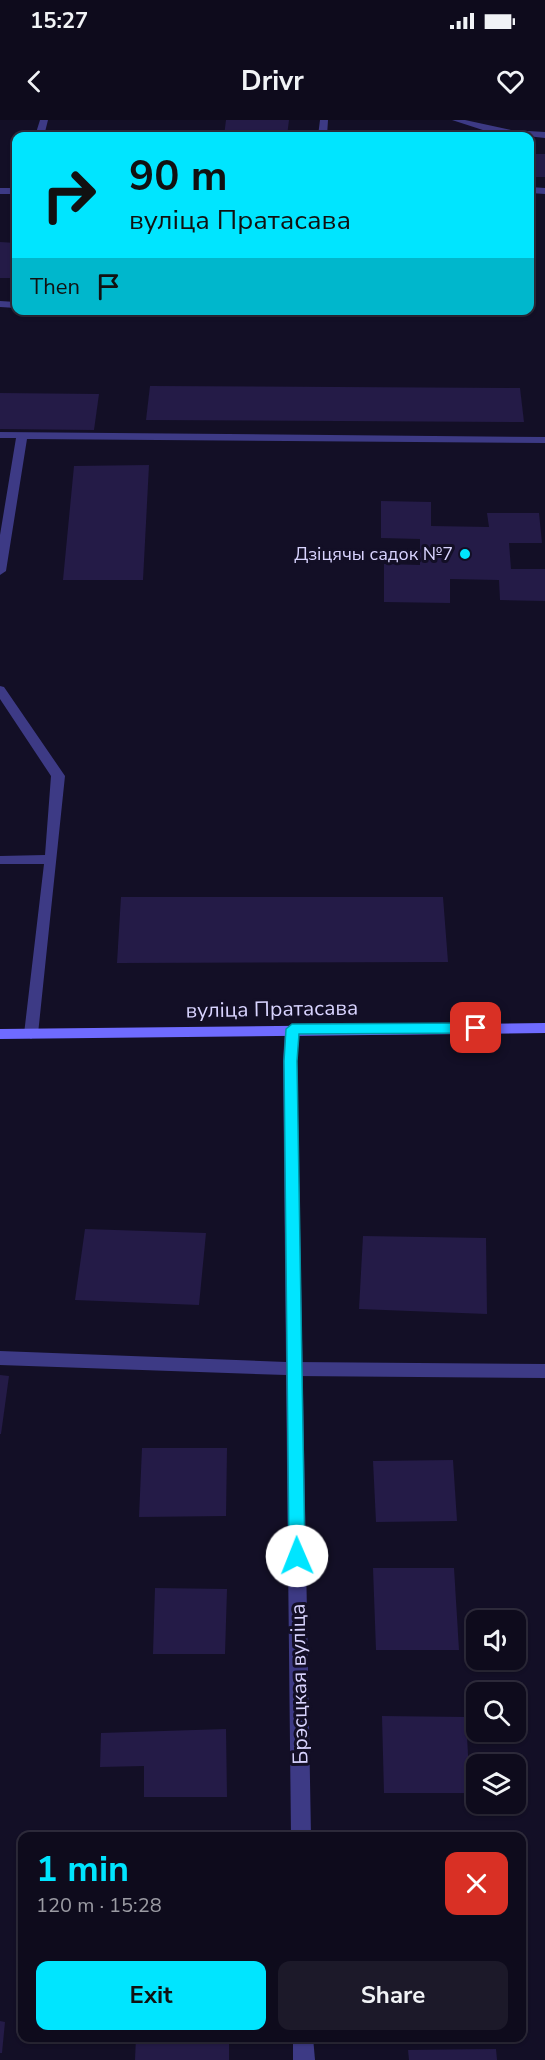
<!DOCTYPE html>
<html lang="en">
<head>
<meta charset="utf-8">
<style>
	:root { --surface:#0e0b1c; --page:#1c1929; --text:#f1f3f6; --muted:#9b9ba3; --line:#2e2b3b; --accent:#00e5ff }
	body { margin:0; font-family:"Nunito Sans",sans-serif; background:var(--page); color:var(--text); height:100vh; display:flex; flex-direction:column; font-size:22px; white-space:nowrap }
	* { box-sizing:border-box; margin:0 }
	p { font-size:20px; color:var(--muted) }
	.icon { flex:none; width:33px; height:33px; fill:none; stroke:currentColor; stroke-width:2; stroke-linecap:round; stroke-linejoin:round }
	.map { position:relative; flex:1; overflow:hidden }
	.side { position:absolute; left:18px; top:1712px; width:508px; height:210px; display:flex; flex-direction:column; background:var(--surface); border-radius:12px; box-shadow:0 2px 4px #0004,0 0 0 2px var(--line) }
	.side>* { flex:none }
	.hud { position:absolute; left:12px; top:12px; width:522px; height:183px; border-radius:12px; box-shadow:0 2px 4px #0004,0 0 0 2px var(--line); background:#00e5ff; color:#111; overflow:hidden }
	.tools { position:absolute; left:466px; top:1490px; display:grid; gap:12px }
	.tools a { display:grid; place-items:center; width:60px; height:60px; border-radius:12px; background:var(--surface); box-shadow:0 2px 4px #0004,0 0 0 2px var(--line); font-size:30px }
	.pin { position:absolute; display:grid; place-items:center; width:51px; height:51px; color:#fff; margin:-26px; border-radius:12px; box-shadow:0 3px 9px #0006 }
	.me { position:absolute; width:66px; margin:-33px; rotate:359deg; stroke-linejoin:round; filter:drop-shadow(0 0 4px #0008) }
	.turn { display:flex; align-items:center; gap:21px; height:126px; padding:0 18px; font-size:27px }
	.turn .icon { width:78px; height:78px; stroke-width:2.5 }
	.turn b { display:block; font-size:42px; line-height:51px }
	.then { display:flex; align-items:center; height:57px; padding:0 18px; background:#0003; gap:12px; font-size:22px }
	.round { display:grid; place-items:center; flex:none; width:63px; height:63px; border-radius:12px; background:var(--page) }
	.summary { display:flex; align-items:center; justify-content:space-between; height:102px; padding:0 18px }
	h1 { font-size:36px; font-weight:700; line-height:45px; color:var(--accent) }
	.primary-button { display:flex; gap:12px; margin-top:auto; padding:12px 18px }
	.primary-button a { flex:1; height:69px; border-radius:12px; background:var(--accent); color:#111; font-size:24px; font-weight:700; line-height:69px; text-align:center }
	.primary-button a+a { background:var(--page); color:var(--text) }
	.status { display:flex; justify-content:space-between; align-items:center; height:42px; padding:0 30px; background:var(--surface); direction:ltr }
	.status svg { height:16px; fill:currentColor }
	header { display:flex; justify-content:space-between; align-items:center; height:78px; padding:0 18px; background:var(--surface); font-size:27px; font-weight:700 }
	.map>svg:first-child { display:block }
</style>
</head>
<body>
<div class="status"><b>15:27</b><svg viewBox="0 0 49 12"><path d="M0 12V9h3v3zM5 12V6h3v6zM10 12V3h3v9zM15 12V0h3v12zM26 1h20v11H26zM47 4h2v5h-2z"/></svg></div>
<header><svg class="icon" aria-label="back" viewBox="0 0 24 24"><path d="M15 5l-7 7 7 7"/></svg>Drivr<svg class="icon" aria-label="heart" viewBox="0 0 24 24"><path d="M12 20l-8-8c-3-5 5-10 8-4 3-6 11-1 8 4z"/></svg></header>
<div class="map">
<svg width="545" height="1940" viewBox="0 0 545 1940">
	<rect width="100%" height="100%" fill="#130f26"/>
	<g fill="#241b47">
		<polygon points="226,0 289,0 287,16 224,16"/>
		<rect x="530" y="34" width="15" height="23"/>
		<polygon points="0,122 16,123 16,158 0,158"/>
		<polygon points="150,266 520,268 524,302 146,300"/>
		<polygon points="0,273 99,274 94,310 0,309"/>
		<polygon points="149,345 143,460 63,460 74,346"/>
		<polygon points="381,381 431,382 431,406 489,407 487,393 539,393 542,423 509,423 511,449 545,449 545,481 500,480 499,460 450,459 450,483 384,482 384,444 420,445 420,419 381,418"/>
		<polygon points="121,777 443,777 448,842 117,843"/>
		<polygon points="85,1109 206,1113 199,1185 75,1180"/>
		<polygon points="363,1116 486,1118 487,1194 359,1189"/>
		<polygon points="0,1255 9,1256 1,1314 0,1314"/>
		<polygon points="142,1328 227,1328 226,1396 139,1397"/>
		<polygon points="453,1340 457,1401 376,1402 373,1341"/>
		<polygon points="373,1448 454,1448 459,1530 376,1530"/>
		<polygon points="155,1468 227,1469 225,1534 153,1534"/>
		<polygon points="382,1596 466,1597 470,1673 384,1673"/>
		<polygon points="226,1609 227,1677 144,1677 144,1646 100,1647 101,1613"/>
		<polygon points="0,1901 5,1902 2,1933 0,1933"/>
		<polygon points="136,1917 229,1917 229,1940 135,1940"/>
		<polygon points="496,1929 497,1940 409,1940 408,1930"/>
	</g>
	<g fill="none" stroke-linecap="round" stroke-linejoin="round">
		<polyline stroke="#2fb8b0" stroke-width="2" stroke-dasharray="2 3" stroke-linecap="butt" points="14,45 16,34"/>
		<g fill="#3d3a85" fill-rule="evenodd">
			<polygon points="40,0 48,0 44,16 35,16"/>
			<polygon points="320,0 328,0 327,16 318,16"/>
			<polygon points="530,67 545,68 545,74 530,73"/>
			<rect x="0" y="68" width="16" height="6"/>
			<polygon points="0,181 16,182 16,188 0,187"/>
			<polygon points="0,312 545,317 545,323 27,319 6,451 0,455 0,415 16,318 0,318"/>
			<polygon points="0,566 4,567 65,656 38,914 31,919 24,914 44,744 0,744 0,736 45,735 51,656 0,579"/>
			<polygon points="294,1242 545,1244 545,1258 294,1256 288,1254 286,1249 288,1244"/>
		</g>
		<g fill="#3d3a85" fill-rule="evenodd">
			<polygon points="452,0 465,0 511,10 545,12 545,18 489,12"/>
			<polygon points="292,904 299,909 297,941 311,1716 291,1716 286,1255 0,1245 0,1231 286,1242 283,941 285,909"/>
			<polygon points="293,1917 313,1917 315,1940 293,1940"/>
		</g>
		<polygon fill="#6f6bff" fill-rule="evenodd" points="545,903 545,913 0,919 0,909"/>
	</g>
	<polygon fill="#00e5ff" stroke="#0095a6" stroke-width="1.5" points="476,903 483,908 476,913 299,914 297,941 305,1436 303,1440 297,1442 291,1440 289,1436 284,941 286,909 292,904"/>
	<circle fill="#00e5ff" stroke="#130f26" stroke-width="2" cx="465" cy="434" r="6"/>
	<g text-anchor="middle" stroke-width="6" stroke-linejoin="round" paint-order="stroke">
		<g font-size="18" fill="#d9d4ff" stroke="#130f26" text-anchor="end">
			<text x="453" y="440">Дзіцячы садок №7</text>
		</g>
		<g font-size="21" fill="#d9d4ff" stroke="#130f26">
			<text transform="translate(272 889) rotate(-1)" y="7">вуліца Пратасава</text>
			<text transform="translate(299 1564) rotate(-91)" y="7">Брэсцкая вуліца</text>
		</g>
	</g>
</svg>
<div class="tools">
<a><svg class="icon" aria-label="sound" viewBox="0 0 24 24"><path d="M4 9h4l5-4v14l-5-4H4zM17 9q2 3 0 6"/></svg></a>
<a><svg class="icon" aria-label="search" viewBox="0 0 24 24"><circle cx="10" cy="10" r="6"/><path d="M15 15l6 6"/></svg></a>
<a><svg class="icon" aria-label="layers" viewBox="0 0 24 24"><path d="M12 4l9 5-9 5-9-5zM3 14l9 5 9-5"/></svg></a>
</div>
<div class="pin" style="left:476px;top:908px;background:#d93025"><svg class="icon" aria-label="arrive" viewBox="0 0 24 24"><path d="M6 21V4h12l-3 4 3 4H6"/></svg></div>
<svg class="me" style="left:297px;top:1436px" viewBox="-20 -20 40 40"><circle r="19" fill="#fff"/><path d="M0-13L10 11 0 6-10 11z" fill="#00e5ff"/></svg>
<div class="hud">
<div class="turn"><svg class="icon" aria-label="right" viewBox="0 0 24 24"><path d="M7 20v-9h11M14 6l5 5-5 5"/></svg><div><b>90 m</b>вуліца Пратасава</div></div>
<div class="then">Then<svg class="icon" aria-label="arrive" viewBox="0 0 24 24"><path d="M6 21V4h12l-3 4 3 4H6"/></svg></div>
</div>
<section class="side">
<div class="summary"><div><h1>1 min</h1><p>120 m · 15:28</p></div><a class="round" style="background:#d93025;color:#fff"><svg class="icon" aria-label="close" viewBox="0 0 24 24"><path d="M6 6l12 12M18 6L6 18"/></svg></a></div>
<div class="primary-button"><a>Exit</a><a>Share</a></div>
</section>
</div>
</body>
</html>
